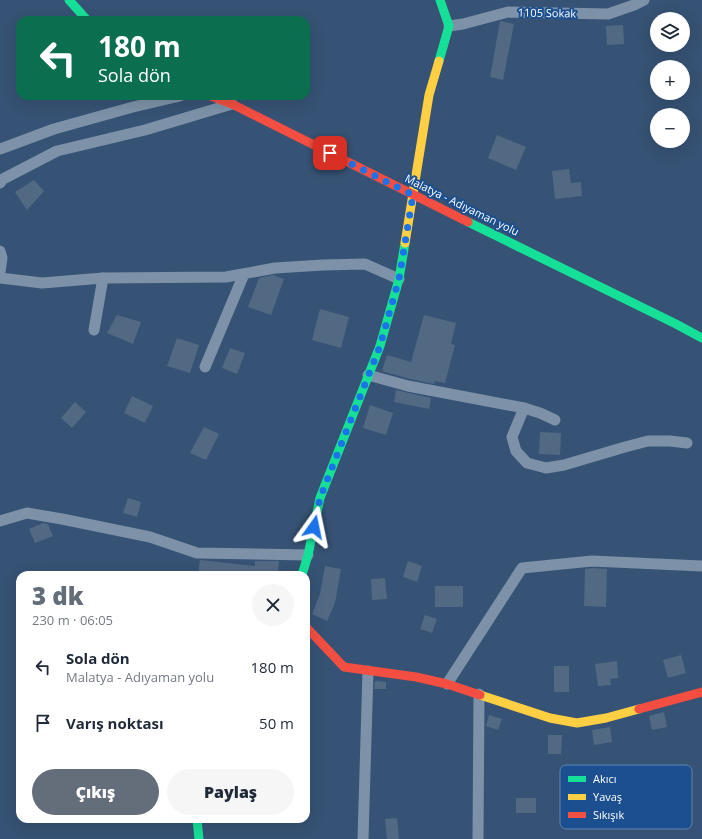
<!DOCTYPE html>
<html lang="tr">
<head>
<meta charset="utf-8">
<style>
	:root { --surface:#fff; --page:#f6f6f7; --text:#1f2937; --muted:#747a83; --accent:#646e7b }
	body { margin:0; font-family:"Open Sans",sans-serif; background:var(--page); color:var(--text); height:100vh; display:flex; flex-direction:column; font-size:15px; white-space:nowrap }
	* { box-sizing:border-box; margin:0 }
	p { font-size:13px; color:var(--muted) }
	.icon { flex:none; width:22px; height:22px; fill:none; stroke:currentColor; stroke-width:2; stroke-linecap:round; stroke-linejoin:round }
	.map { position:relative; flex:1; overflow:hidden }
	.drawer { position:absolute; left:16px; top:571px; width:294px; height:252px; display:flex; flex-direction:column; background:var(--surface); border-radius:12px; box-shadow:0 4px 16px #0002 }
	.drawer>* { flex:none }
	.top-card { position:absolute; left:16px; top:16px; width:294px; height:84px; border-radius:12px; box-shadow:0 4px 16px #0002; background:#0b6e4f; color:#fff; overflow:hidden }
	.fabs { position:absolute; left:650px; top:12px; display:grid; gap:8px }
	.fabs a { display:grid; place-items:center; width:40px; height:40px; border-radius:50%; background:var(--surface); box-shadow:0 4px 16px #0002; font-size:20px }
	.pin { position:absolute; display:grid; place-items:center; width:34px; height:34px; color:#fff; margin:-17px; border-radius:8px; box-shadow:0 2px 6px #0006 }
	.me { position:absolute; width:44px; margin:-22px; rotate:12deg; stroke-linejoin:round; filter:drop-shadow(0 0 3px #0008) }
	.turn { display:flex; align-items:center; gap:14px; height:84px; padding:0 16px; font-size:18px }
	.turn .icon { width:52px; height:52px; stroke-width:2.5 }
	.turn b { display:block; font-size:28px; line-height:34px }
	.round { display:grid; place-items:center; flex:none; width:42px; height:42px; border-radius:21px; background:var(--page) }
	.overview { display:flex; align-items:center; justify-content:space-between; height:68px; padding:0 16px }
	h1 { font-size:24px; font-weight:800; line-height:30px; color:var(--accent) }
	.button { display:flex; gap:8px; margin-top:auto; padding:8px 16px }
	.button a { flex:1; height:46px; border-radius:24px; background:var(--accent); color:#fff; font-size:16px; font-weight:800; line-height:46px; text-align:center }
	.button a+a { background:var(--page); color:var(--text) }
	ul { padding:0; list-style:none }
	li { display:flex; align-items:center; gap:12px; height:56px; padding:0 16px }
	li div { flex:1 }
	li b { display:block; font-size:15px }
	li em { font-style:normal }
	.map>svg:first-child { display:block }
</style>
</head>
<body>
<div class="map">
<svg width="702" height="839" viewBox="0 0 702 839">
	<rect width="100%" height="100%" fill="#365274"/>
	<g fill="#526984">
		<polygon points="500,21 514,24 503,80 490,77"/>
		<polygon points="623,25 624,44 607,45 606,26"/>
		<polygon points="497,135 526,147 516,170 488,158"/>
		<polygon points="569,169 571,183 581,182 582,196 555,199 552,171"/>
		<polygon points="34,180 44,191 27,210 15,192"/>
		<polygon points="273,275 284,279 271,315 248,307 259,278"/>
		<polygon points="320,309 349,317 341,348 312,340"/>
		<polygon points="117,315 141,322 133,344 107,333"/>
		<polygon points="424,315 456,323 451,344 455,345 445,383 435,381 434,384 410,379 382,371 387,355 411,362"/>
		<polygon points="177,338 199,345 190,373 167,366"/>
		<polygon points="230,348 245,353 237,374 222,368"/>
		<polygon points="396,390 431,398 429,409 394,402"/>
		<polygon points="132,396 153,406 145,423 124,413"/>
		<polygon points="75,402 86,412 72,428 61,418"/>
		<polygon points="370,405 393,413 386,435 363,428"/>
		<polygon points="204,427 219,434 206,460 190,453"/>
		<polygon points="540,432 561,433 560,455 539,454"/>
		<polygon points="128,498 141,502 137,517 123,513"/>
		<polygon points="43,523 48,524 53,536 35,543 29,529"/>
		<polygon points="200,560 255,566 255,561 279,561 278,575 198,575"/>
		<polygon points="408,561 422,566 417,582 403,577"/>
		<polygon points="325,566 341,569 335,603 327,621 312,614 320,594"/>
		<polygon points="592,568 607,569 606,607 584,606 585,569"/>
		<polygon points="385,578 387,599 372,600 371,579"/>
		<rect x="435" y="586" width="28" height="21"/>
		<polygon points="425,615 437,619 432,633 420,629"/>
		<polygon points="681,655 686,673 668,678 663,660"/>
		<polygon points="617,661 618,678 610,679 611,685 598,686 595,664"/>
		<rect x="554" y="666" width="15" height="26"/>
		<polygon points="375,681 386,682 386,689 374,689"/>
		<polygon points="664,712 667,727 652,730 649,716"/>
		<polygon points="489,715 502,719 498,730 486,726"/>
		<polygon points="610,727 612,742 594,745 592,730"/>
		<polygon points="548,735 562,735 561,754 548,754"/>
		<rect x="516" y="798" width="20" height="15"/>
		<polygon points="397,818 399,839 387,839 385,819"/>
	</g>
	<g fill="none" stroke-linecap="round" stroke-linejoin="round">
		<g stroke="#7d92a8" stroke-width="11">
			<polyline points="449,26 463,24 508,12 608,14 634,5 644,0"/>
			<polyline points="0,149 54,129 133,107 180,96"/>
			<polyline points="0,183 3,179 57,151 145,130 232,104"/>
			<polyline points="0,251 2,258 0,272"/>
			<polyline points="0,278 42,283 103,278 226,277 275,268 323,265 365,264 399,279"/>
			<polyline points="94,330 103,278"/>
			<polyline points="205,367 244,274"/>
			<polyline points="368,375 408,386 524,408 512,437 516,451 527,463 546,468 564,465 625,447 648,441 670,441 687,443"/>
			<polyline points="524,408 540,413 555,420"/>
			<polyline points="0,521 27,513 62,519 150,537 197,553 308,555"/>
			<polyline points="447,684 522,568 592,561 702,566"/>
			<polyline points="363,839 368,671"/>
			<polyline points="478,839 479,694"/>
		</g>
		<g stroke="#16e098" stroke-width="9">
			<polyline points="69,0 87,20"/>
			<polyline points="439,61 449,26 440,0"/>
			<polyline points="468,222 676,324 702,338"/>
			<polyline points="302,575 308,555 320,498 380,346 399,279 405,243"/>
			<polyline points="197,819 199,839"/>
		</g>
		<g stroke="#ffcf43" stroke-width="9">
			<polyline points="405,243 429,95 439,61"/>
			<polyline points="480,695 550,718 577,723 606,718 639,709"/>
		</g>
		<g stroke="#f24e42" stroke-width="9">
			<polyline points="211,96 232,104 468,222"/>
			<polyline points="306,627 344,667 416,677 447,684 480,695"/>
			<polyline points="639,709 702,692"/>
		</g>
	</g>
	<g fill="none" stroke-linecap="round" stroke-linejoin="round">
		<polyline stroke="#1a73e8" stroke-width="7" stroke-dasharray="0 12.6" points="314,527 320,498 380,346 399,279 413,195 330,153"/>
	</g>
	<g text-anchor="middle" stroke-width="4" stroke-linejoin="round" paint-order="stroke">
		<g font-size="11" fill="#fff" stroke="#1b4f8f">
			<text transform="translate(547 13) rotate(1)" y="4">1105 Sokak</text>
			<text transform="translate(462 205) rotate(26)" y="4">Malatya - Adıyaman yolu</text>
		</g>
	</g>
	<rect x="560" y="765" width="132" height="64" rx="6" fill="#1b4f8f" stroke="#5f84b1" stroke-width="1"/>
	<rect x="568" y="776" width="18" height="6" fill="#16e098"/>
	<rect x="568" y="794" width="18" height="6" fill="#ffcf43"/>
	<rect x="568" y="812" width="18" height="6" fill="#f24e42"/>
	<g font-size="11" fill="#fff">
		<text x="593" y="783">Akıcı</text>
		<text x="593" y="801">Yavaş</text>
		<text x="593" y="819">Sıkışık</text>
	</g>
</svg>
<div class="fabs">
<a><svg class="icon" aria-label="layers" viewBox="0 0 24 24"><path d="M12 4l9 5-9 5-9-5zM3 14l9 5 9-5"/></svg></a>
<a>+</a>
<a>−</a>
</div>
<div class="pin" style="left:330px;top:153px;background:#d93025"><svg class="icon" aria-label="arrive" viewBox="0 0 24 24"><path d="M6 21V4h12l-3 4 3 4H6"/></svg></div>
<svg class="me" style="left:314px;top:527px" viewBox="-20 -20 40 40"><path d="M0-17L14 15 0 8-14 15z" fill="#1a73e8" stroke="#fff" stroke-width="4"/></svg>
<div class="top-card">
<div class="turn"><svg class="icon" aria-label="left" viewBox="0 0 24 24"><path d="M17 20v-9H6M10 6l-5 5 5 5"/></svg><div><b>180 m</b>Sola dön</div></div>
</div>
<section class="drawer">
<div class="overview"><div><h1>3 dk</h1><p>230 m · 06:05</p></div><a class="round"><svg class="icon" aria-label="close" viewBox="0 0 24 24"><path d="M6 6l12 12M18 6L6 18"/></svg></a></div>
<ul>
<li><svg class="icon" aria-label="left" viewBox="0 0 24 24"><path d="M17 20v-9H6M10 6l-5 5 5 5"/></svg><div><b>Sola dön</b><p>Malatya - Adıyaman yolu</p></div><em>180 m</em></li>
<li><svg class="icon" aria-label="arrive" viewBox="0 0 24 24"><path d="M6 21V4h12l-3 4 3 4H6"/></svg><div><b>Varış noktası</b></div><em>50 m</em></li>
</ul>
<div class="button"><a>Çıkış</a><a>Paylaş</a></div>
</section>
</div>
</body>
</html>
